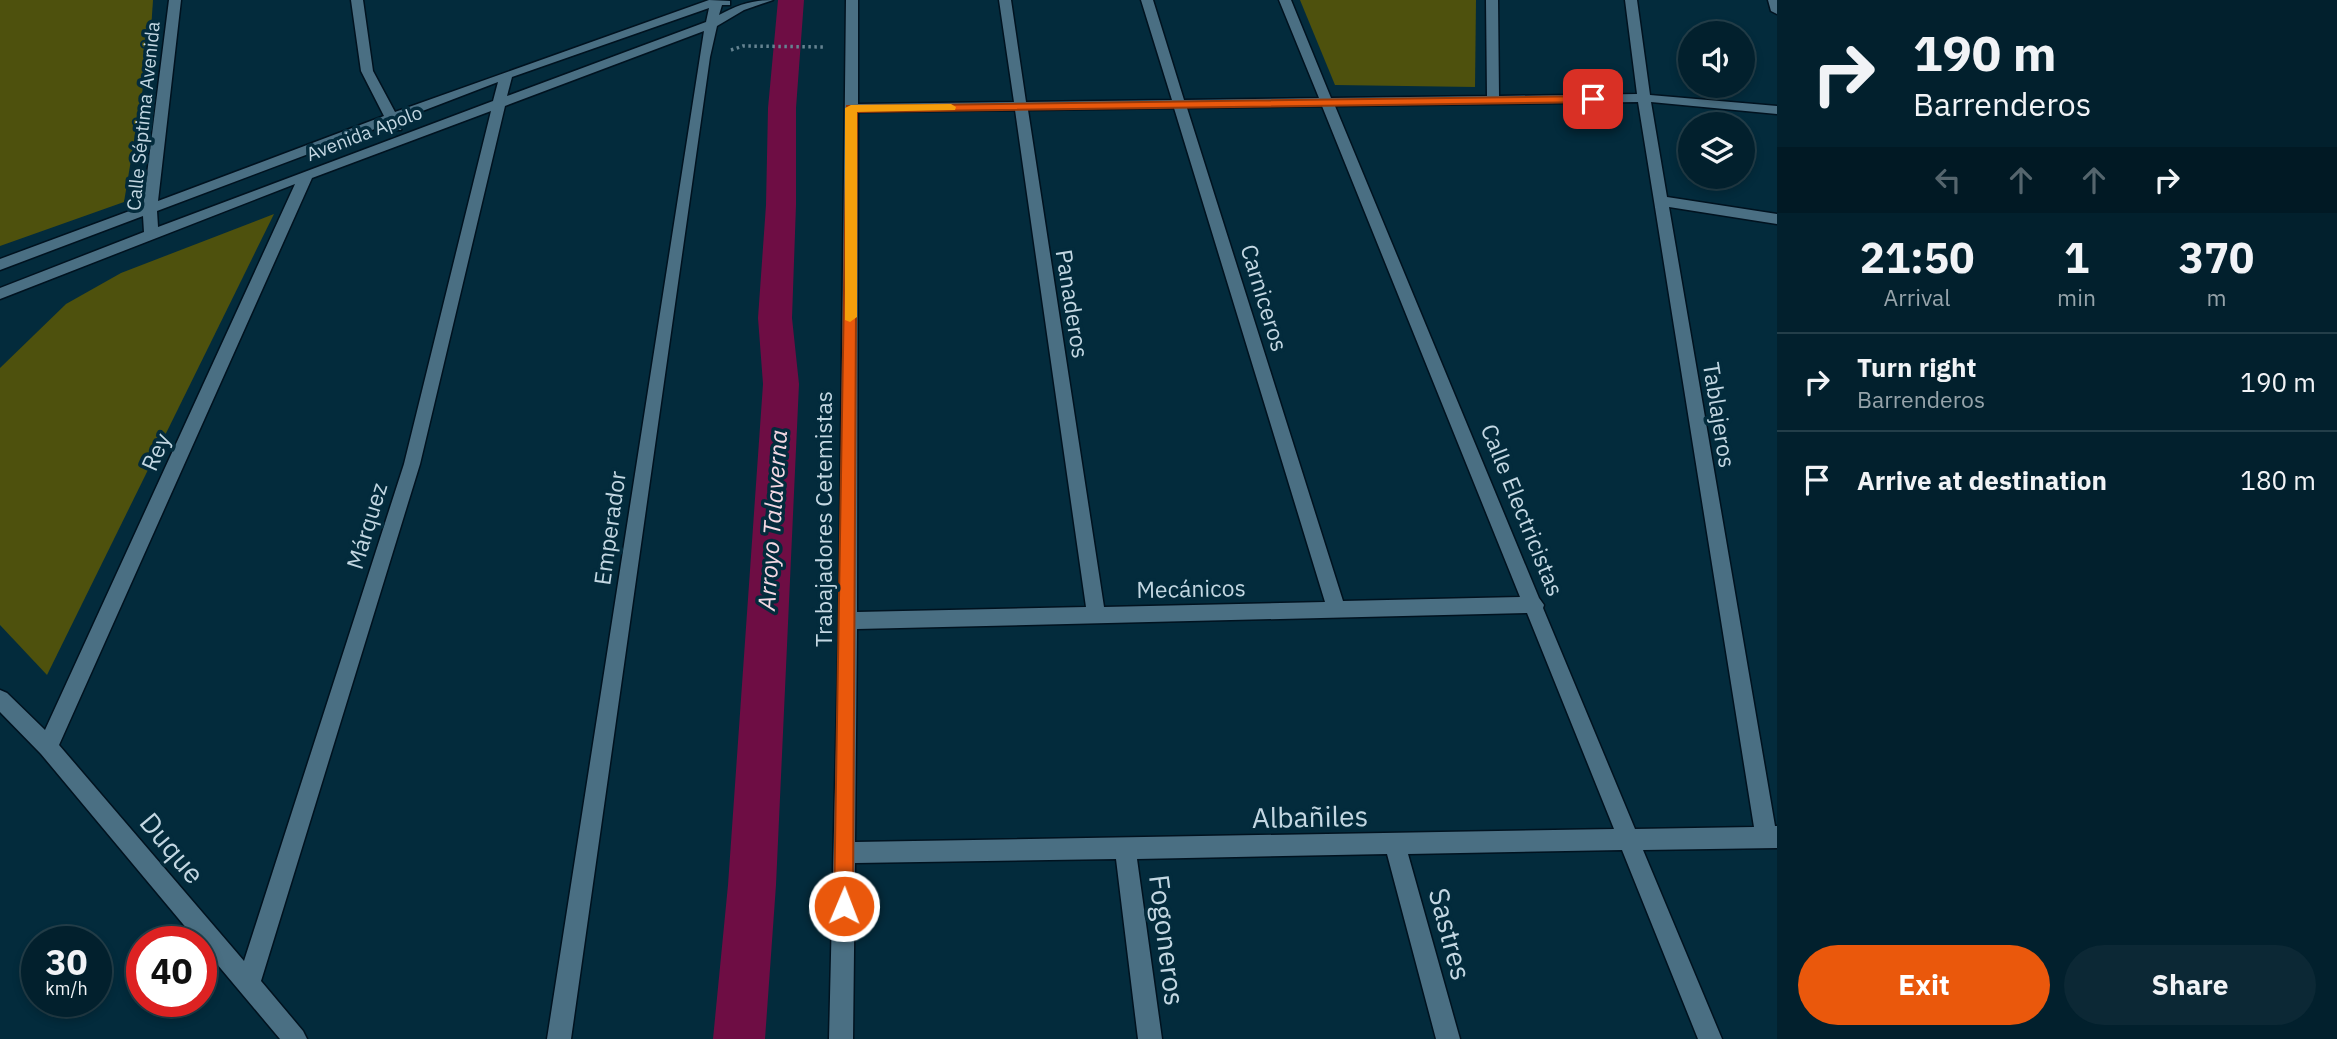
<!DOCTYPE html>
<html lang="en">
<head>
<meta charset="utf-8">
<style>
	:root { --surface:#02202d; --page:#0c2835; --text:#f1f3f6; --muted:#96a3aa; --line:#233e49; --accent:#ea580c }
	body { margin:0; font-family:"IBM Plex Sans",sans-serif; background:var(--page); color:var(--text); height:100vh; display:flex; flex-direction:column; font-size:26px; white-space:nowrap }
	* { box-sizing:border-box; margin:0 }
	p { font-size:23px; color:var(--muted) }
	.icon { flex:none; width:38px; height:38px; fill:none; stroke:currentColor; stroke-width:2; stroke-linecap:round; stroke-linejoin:round }
	.map { position:relative; flex:1; overflow:hidden }
	.details { display:flex; flex-direction:column; background:var(--surface); width:560px }
	.details>* { flex:none }
	.guide { background:#02202d; color:var(--text); overflow:hidden }
	.buttons { position:absolute; left:1678px; top:21px; display:grid; gap:14px }
	.buttons a { display:grid; place-items:center; width:77px; height:77px; border-radius:50%; background:var(--surface); box-shadow:0 4px 10px #0003,0 0 0 2px var(--line); font-size:35px }
	.speed { position:absolute; left:21px; top:926px; display:flex; gap:14px; font-size:35px; font-weight:700; text-align:center }
	.speed>* { display:grid; place-content:center; width:91px; height:91px; border-radius:50%; background:var(--surface); box-shadow:0 4px 10px #0003,0 0 0 2px var(--line); line-height:1 }
	.speed small { font-size:18px; font-weight:400 }
	.speed .limit { border:10px solid #d22; background:#fff; color:#111 }
	.pin { position:absolute; display:grid; place-items:center; width:60px; height:60px; color:#fff; margin:-30px; border-radius:14px; box-shadow:0 4px 10px #0006 }
	.me { position:absolute; width:77px; margin:-38px; rotate:1deg; stroke-linejoin:round; filter:drop-shadow(0 0 5px #0008) }
	.turn { display:flex; align-items:center; gap:24px; height:147px; padding:0 21px; font-size:32px }
	.turn .icon { width:91px; height:91px; stroke-width:2.5 }
	.turn b { display:block; font-size:49px; line-height:60px }
	.lanes { display:flex; align-items:center; height:66px; padding:0 21px; background:#0003; justify-content:center; gap:35px; direction:ltr }
	.lanes .off { opacity:.35 }
	.eta { display:flex; justify-content:space-evenly; align-items:center; height:119px; text-align:center }
	.eta b { font-size:42px; font-weight:800; line-height:49px }
	.cta { display:flex; gap:14px; margin-top:auto; padding:14px 21px }
	.cta a { flex:1; height:80px; border-radius:42px; background:var(--accent); color:#fff; font-size:28px; font-weight:800; line-height:80px; text-align:center }
	.cta a+a { background:var(--page); color:var(--text) }
	ul { padding:0; list-style:none }
	li { display:flex; align-items:center; gap:21px; height:98px; padding:0 21px; border-top:2px solid var(--line) }
	li div { flex:1 }
	li b { display:block; font-size:26px }
	li em { font-style:normal }
	main { display:flex; flex:1; min-height:0 }
	.map>svg:first-child { display:block }
</style>
</head>
<body>
<main>
<div class="map">
<svg width="1777" height="1039" viewBox="0 0 1777 1039">
	<rect width="100%" height="100%" fill="#032b3c"/>
	<g fill="#4e510d">
		<polygon points="0,0 153,0 150,45 124,202 0,246"/>
		<polygon points="1300,0 1476,0 1475,87 1335,85"/>
		<polygon points="274,214 47,675 0,625 0,368 66,304 121,273"/>
	</g>
	<g fill="none" stroke-linecap="round" stroke-linejoin="round">
		<polygon fill="#6e0d44" fill-rule="evenodd" points="778,0 804,0 796,108 796,205 792,318 799,384 776,885 765,1039 713,1039 728,885 763,384 758,318 766,205 768,108"/>
		<defs>
			<g id="minor">
				<path d="M169,0H181L158,201L384,116L361,71L351,0H363L373,71L395,112L709,0L730,1V5H722L719,15C738,5 752,0 773,0L744,10L717,26L710,57L571,1039H547L704,31L505,106L420,464L261,981L303,1031L307,1039H280L201,945V942H198L41,754L0,712V690L7,693L45,730L295,184L0,299V288L144,232L143,216L0,270V259L143,206ZM709,8L706,22L507,96L512,77ZM498,82L493,101L158,227L157,211L388,124L391,130H401L402,127L399,120ZM491,111L404,464L244,961L59,745L312,178Z"/>
				<path d="M846,0H858V104L1014,102L999,0H1011L1026,102L1172,100L1141,0H1153L1184,100L1319,98L1279,0H1291L1331,98L1487,96L1486,0H1498L1499,96L1637,94L1625,0H1637L1650,95L1777,106V114L1651,102L1667,197L1777,214V224L1669,207L1775,826H1777V848L1643,850L1722,1039H1698L1622,850L1408,854L1460,1039H1436L1387,854L1137,859L1162,1039H1138L1116,859L855,863L853,1039H829L839,621ZM1638,102L1654,201L1754,827L1635,829L1543,608L1544,605L1539,598L1335,106ZM1322,106L1520,597L1343,601L1187,108ZM1174,108L1325,602L1104,607L1028,110ZM1015,110L1086,607L857,612L858,112ZM1527,613L1614,829L855,842L857,629Z"/>
				<polygon points="1768,0 1777,0 1777,14 1771,11"/>
			</g>
		</defs>
		<use href="#minor" stroke="#00121f" stroke-width="3"/>
		<polyline stroke="#658391" stroke-width="3.5" stroke-dasharray="2.5 3.5" stroke-linecap="butt" points="731,50 743,46 826,47"/>
		<use href="#minor" fill="#4a6f83" fill-rule="evenodd"/>
	</g>
	<polygon fill="#ea580c" stroke="#983908" stroke-width="2" points="1593,96 1599,99 1597,102 857,112 853,906 851,913 844,916 836,913 834,906 847,106"/>
	<polygon fill="#f59e0b" points="951,104 956,107 955,110 857,112 857,317 850,322 845,320 845,108 851,105"/>
	<g text-anchor="middle" stroke-width="7" stroke-linejoin="round" paint-order="stroke">
		<g font-size="19" fill="#c3d7e2" stroke="#032b3c">
			<text transform="translate(143 116) rotate(-84)" y="7">Calle Séptima Avenida</text>
			<text transform="translate(364 133) rotate(-21)" y="7">Avenida Apolo</text>
		</g>
		<g font-size="23" fill="#c3d7e2" stroke="#032b3c">
			<text transform="translate(1264 298) rotate(73)" y="8">Carniceros</text>
			<text transform="translate(1072 304) rotate(81)" y="8">Panaderos</text>
			<text transform="translate(1719 415) rotate(81)" y="8">Tablajeros</text>
			<text transform="translate(156 452) rotate(-66)" y="8">Rey</text>
			<text transform="translate(1522 510) rotate(68)" y="8">Calle Electricistas</text>
			<text transform="translate(824 519) rotate(-90)" y="8">Trabajadores Cetemistas</text>
			<text transform="translate(367 526) rotate(-73)" y="8">Márquez</text>
			<text transform="translate(610 528) rotate(-82)" y="8">Emperador</text>
			<text transform="translate(1191 589) rotate(-1)" y="8">Mecánicos</text>
		</g>
		<g font-size="24" font-style="italic" fill="#f4d8e3" stroke="#032b3c">
			<text transform="translate(773 520) rotate(-86)" y="8">Arroyo Talaverna</text>
		</g>
		<g font-size="28" fill="#c3d7e2" stroke="#032b3c">
			<text transform="translate(1310 817) rotate(-1)" y="10">Albañiles</text>
			<text transform="translate(172 848) rotate(50)" y="10">Duque</text>
			<text transform="translate(1450 934) rotate(75)" y="10">Sastres</text>
			<text transform="translate(1167 940) rotate(83)" y="10">Fogoneros</text>
		</g>
	</g>
</svg>
<div class="buttons">
<a><svg class="icon" aria-label="sound" viewBox="0 0 24 24"><path d="M4 9h4l5-4v14l-5-4H4zM17 9q2 3 0 6"/></svg></a>
<a><svg class="icon" aria-label="layers" viewBox="0 0 24 24"><path d="M12 4l9 5-9 5-9-5zM3 14l9 5 9-5"/></svg></a>
</div>
<div class="speed"><div>30<small>km/h</small></div><div class="limit">40</div></div>
<div class="pin" style="left:1593px;top:99px;background:#d93025"><svg class="icon" aria-label="arrive" viewBox="0 0 24 24"><path d="M6 21V4h12l-3 4 3 4H6"/></svg></div>
<svg class="me" style="left:844px;top:906px" viewBox="-20 -20 40 40"><circle r="17" fill="#ea580c" stroke="#fff" stroke-width="3"/><path d="M0-11L8 9 0 5-8 9z" fill="#fff"/></svg>
</div>
<section class="details">
<div class="guide">
<div class="turn"><svg class="icon" aria-label="right" viewBox="0 0 24 24"><path d="M7 20v-9h11M14 6l5 5-5 5"/></svg><div><b>190 m</b>Barrenderos</div></div>
<div class="lanes"><svg class="icon off" aria-label="left" viewBox="0 0 24 24"><path d="M17 20v-9H6M10 6l-5 5 5 5"/></svg><svg class="icon off" aria-label="ahead" viewBox="0 0 24 24"><path d="M12 20V5M6 11l6-6 6 6"/></svg><svg class="icon off" aria-label="ahead" viewBox="0 0 24 24"><path d="M12 20V5M6 11l6-6 6 6"/></svg><svg class="icon" aria-label="right" viewBox="0 0 24 24"><path d="M7 20v-9h11M14 6l5 5-5 5"/></svg></div>
</div>
<div class="eta">
<div><b>21:50</b><p>Arrival</p></div>
<div><b>1</b><p>min</p></div>
<div><b>370</b><p>m</p></div>
</div>
<ul>
<li><svg class="icon" aria-label="right" viewBox="0 0 24 24"><path d="M7 20v-9h11M14 6l5 5-5 5"/></svg><div><b>Turn right</b><p>Barrenderos</p></div><em>190 m</em></li>
<li><svg class="icon" aria-label="arrive" viewBox="0 0 24 24"><path d="M6 21V4h12l-3 4 3 4H6"/></svg><div><b>Arrive at destination</b></div><em>180 m</em></li>
</ul>
<div class="cta"><a>Exit</a><a>Share</a></div>
</section>
</main>
</body>
</html>
